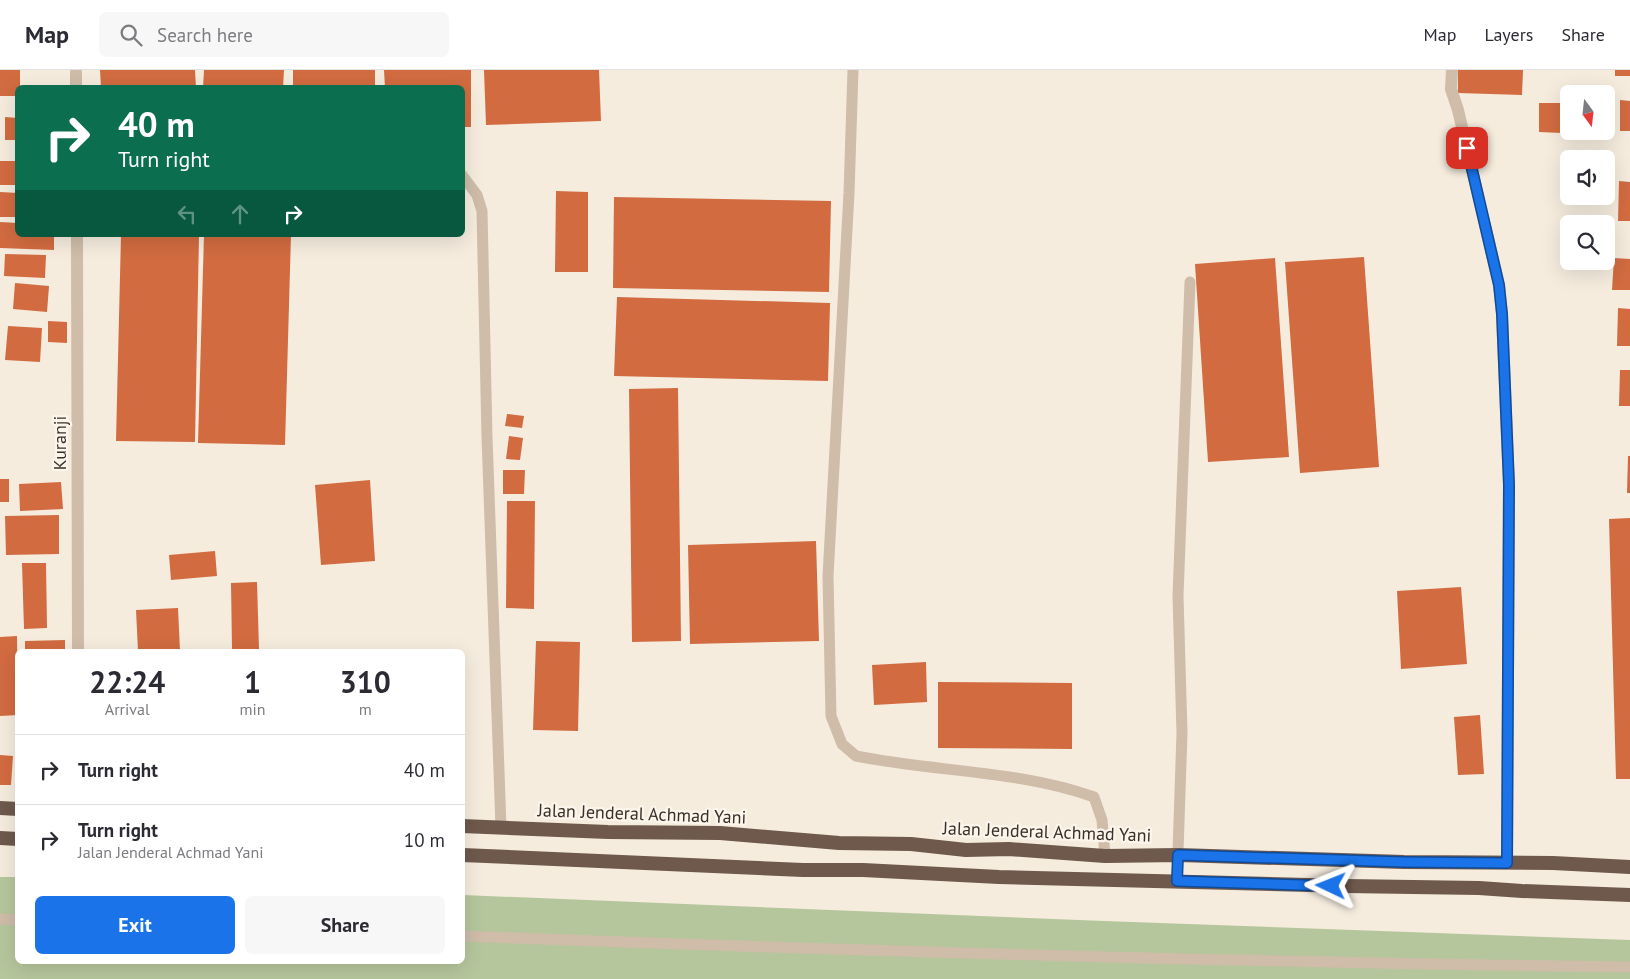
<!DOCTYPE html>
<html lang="en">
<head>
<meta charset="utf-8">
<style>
	:root { --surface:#fff; --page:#f7f7f7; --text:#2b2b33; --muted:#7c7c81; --line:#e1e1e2; --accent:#1a73e8 }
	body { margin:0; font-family:"PT Sans",sans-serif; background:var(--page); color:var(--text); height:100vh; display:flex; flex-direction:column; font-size:19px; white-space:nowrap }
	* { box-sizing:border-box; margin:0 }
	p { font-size:16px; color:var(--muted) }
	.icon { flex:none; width:28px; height:28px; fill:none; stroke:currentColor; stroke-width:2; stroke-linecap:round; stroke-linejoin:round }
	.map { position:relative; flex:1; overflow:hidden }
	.side { position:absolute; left:15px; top:579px; width:450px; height:315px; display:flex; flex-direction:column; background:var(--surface); border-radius:8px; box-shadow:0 5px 20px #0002 }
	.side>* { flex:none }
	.hud { position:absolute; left:15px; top:15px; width:450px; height:152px; border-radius:8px; box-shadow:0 5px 20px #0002; background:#0b6e4f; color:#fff; overflow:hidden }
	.needle { width:32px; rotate:165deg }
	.tools { position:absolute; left:1560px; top:15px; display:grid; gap:10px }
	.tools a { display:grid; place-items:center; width:55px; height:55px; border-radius:8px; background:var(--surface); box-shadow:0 5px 20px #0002; font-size:25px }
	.pin { position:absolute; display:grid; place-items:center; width:42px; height:42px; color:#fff; margin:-21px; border-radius:10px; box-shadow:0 2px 8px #0006 }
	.me { position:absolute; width:55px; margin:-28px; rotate:272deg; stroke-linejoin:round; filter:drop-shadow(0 0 4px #0008) }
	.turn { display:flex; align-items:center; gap:18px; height:105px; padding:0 20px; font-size:22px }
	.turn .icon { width:65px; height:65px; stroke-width:2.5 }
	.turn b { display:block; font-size:35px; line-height:42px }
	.lanes { display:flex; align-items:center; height:48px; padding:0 20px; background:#0003; justify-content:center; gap:25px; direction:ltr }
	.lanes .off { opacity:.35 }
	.eta { display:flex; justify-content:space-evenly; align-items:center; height:85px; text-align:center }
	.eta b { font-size:30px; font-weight:600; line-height:35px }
	.button { display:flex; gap:10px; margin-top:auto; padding:10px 20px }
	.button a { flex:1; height:58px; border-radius:8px; background:var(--accent); color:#fff; font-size:20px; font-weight:600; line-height:58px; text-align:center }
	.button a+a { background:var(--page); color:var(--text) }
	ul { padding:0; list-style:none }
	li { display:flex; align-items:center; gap:15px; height:70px; padding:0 20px; border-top:1px solid var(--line) }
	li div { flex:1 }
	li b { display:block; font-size:19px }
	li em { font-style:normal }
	header { display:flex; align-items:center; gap:30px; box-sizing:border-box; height:70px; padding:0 25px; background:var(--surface); border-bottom:1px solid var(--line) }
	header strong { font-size:24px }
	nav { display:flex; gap:28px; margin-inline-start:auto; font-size:18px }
	.search { width:350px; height:45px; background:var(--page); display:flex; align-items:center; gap:12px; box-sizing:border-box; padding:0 18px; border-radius:8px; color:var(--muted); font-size:19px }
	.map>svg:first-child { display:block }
</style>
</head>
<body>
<header>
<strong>Map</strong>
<div class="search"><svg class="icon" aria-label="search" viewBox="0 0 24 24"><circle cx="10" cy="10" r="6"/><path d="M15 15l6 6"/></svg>Search here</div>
<nav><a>Map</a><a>Layers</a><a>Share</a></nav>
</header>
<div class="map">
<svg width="1630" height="909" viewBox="0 0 1630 909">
	<rect width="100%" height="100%" fill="#f5ecde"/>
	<polygon fill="#b6c69c" points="0,807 17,807 18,891 462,891 463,825 1104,851 1630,870 1630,909 0,909"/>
	<g fill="#d26b40">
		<polygon points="0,0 20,0 20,18 18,18 18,26 0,26"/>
		<polygon points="100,0 195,0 196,18 101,18"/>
		<polygon points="204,0 284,0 283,18 203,18"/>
		<rect x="293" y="0" width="82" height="18"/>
		<polygon points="384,0 471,0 471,57 462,57 462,18 385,18"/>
		<polygon points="484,0 599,0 601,51 486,55"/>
		<polygon points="1458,0 1523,0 1522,25 1458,23"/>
		<rect x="1615" y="0" width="15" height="6"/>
		<polygon points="1620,30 1630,31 1630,61 1620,61"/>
		<polygon points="1539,33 1563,33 1562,63 1539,62"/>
		<polygon points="5,47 18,48 18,70 5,70"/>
		<rect x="1578" y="61" width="29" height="4"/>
		<rect x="0" y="91" width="18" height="24"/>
		<polygon points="1619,111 1630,112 1630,151 1618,151"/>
		<polygon points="556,121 588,122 588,202 555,202"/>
		<polygon points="0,122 18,123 18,147 0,147"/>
		<polygon points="614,127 831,131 829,222 613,218"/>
		<polygon points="0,152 18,153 18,165 54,165 54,180 0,178"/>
		<polygon points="121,165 199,165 195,372 116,371"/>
		<polygon points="204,165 291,165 285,375 198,373"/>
		<polygon points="5,184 46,185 45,208 4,206"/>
		<polygon points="1364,187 1379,397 1300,403 1285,192"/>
		<polygon points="1275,188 1289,387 1208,392 1195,194"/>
		<polygon points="1614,188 1630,189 1630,220 1612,220"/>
		<polygon points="15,213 49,216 47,242 13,239"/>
		<polygon points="617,227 830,233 828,311 614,306"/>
		<polygon points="1618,238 1630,239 1630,276 1617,276"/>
		<polygon points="48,251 67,252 67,273 48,272"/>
		<polygon points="8,256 42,258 40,292 5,290"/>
		<polygon points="1620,300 1630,300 1630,336 1619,336"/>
		<polygon points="678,318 681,571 632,572 629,319"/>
		<polygon points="507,344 524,346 522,358 505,356"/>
		<polygon points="509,366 523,368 520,390 506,389"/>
		<polygon points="1628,386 1630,386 1630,423 1627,423"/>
		<polygon points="503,400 525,400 524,424 503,424"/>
		<rect x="0" y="409" width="9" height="23"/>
		<polygon points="370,410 375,491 321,495 315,415"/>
		<polygon points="61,412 63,439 20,441 19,414"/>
		<polygon points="507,431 535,431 534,539 506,538"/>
		<polygon points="59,445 59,484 6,485 5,446"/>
		<polygon points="1630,448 1630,709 1616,709 1609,449"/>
		<polygon points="816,471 819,571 690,574 688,475"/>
		<polygon points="215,481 217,506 171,510 169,485"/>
		<polygon points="22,493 46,493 47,558 24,559"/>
		<polygon points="257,512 259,579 232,579 231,513"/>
		<polygon points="1461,517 1467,594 1401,599 1397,521"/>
		<polygon points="178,538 180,581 138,581 136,540"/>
		<polygon points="17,566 18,645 0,646 0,567"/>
		<polygon points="65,570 65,581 25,581 25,571"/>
		<polygon points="536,571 580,572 578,661 533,660"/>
		<polygon points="926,592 927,632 874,635 872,595"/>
		<polygon points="938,612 1072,613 1072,679 938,678"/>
		<polygon points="1480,645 1484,704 1458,705 1454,647"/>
		<polygon points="0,685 13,686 11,715 0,715"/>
	</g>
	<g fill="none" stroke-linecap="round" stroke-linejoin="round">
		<g stroke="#cfbca9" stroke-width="11">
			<path d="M853,0L849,123L828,506L831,646L842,674L856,686C934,702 1018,700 1094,727L1102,750L1105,786"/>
			<polyline points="462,105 477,125 482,141 487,367 501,757"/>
			<polyline points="1177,811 1182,663 1178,526 1190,212"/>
			<polyline points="0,849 18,850"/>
			<path d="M462,866C852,881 1241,892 1630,897"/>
		</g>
		<g stroke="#cfbca9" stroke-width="12">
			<polyline points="76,0 76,18"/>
			<polyline points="1452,0 1451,19 1458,40 1499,215 1502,244 1509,415 1507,793"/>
			<polyline points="77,165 78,581"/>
		</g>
		<g stroke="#6e594c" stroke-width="14">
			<polyline points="0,738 18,739"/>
			<polyline points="462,756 608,762 720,763 839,773 911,774 966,780 1009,779 1105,786 1179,785 1404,792 1553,793 1630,797"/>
			<polyline points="0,768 18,769"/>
			<polyline points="462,785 803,800 863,800 999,807 1346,816 1479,818 1522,821 1630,825"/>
		</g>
	</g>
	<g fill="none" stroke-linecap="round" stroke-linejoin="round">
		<defs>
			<polyline id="route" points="1331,816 1177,811 1178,785 1404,792 1507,793 1509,415 1502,244 1499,215 1467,78"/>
		</defs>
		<use href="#route" stroke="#114b97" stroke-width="12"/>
		<use href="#route" stroke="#1a73e8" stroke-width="9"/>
	</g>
	<g text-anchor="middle" stroke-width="4.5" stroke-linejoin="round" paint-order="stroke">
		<g font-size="18" fill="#3b3029" stroke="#fcf5ec">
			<text transform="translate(60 373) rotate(-90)" y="6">Kuranji</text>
			<text transform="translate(642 744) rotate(2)" y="6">Jalan Jenderal Achmad Yani</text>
			<text transform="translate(1047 762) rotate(2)" y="6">Jalan Jenderal Achmad Yani</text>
		</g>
	</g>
</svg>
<div class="tools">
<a><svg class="needle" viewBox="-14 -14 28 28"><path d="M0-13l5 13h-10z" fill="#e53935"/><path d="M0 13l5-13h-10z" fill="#7c7c81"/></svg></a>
<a><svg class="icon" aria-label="sound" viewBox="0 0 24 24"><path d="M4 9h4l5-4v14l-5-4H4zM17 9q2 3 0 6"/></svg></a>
<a><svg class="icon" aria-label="search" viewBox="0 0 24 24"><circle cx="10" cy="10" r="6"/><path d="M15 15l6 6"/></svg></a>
</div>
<div class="pin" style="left:1467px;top:78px;background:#d93025"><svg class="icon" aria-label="arrive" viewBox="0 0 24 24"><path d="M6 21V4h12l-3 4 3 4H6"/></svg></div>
<svg class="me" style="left:1331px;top:816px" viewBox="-20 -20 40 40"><path d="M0-17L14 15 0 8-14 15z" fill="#1a73e8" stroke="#fff" stroke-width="4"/></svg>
<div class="hud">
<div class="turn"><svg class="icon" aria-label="right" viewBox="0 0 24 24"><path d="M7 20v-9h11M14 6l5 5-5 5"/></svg><div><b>40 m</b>Turn right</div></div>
<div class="lanes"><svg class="icon off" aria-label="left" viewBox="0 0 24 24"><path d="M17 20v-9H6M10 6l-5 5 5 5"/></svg><svg class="icon off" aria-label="ahead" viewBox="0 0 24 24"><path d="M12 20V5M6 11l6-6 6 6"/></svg><svg class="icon" aria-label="right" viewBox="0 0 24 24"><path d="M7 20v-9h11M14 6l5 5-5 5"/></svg></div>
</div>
<section class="side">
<div class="eta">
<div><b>22:24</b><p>Arrival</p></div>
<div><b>1</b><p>min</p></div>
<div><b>310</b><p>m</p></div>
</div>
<ul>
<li><svg class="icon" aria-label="right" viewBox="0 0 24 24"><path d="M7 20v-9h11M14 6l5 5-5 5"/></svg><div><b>Turn right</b></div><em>40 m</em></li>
<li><svg class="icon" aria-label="right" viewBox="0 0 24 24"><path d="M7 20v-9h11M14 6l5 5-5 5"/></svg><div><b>Turn right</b><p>Jalan Jenderal Achmad Yani</p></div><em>10 m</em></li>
</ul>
<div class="button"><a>Exit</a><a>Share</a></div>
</section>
</div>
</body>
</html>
